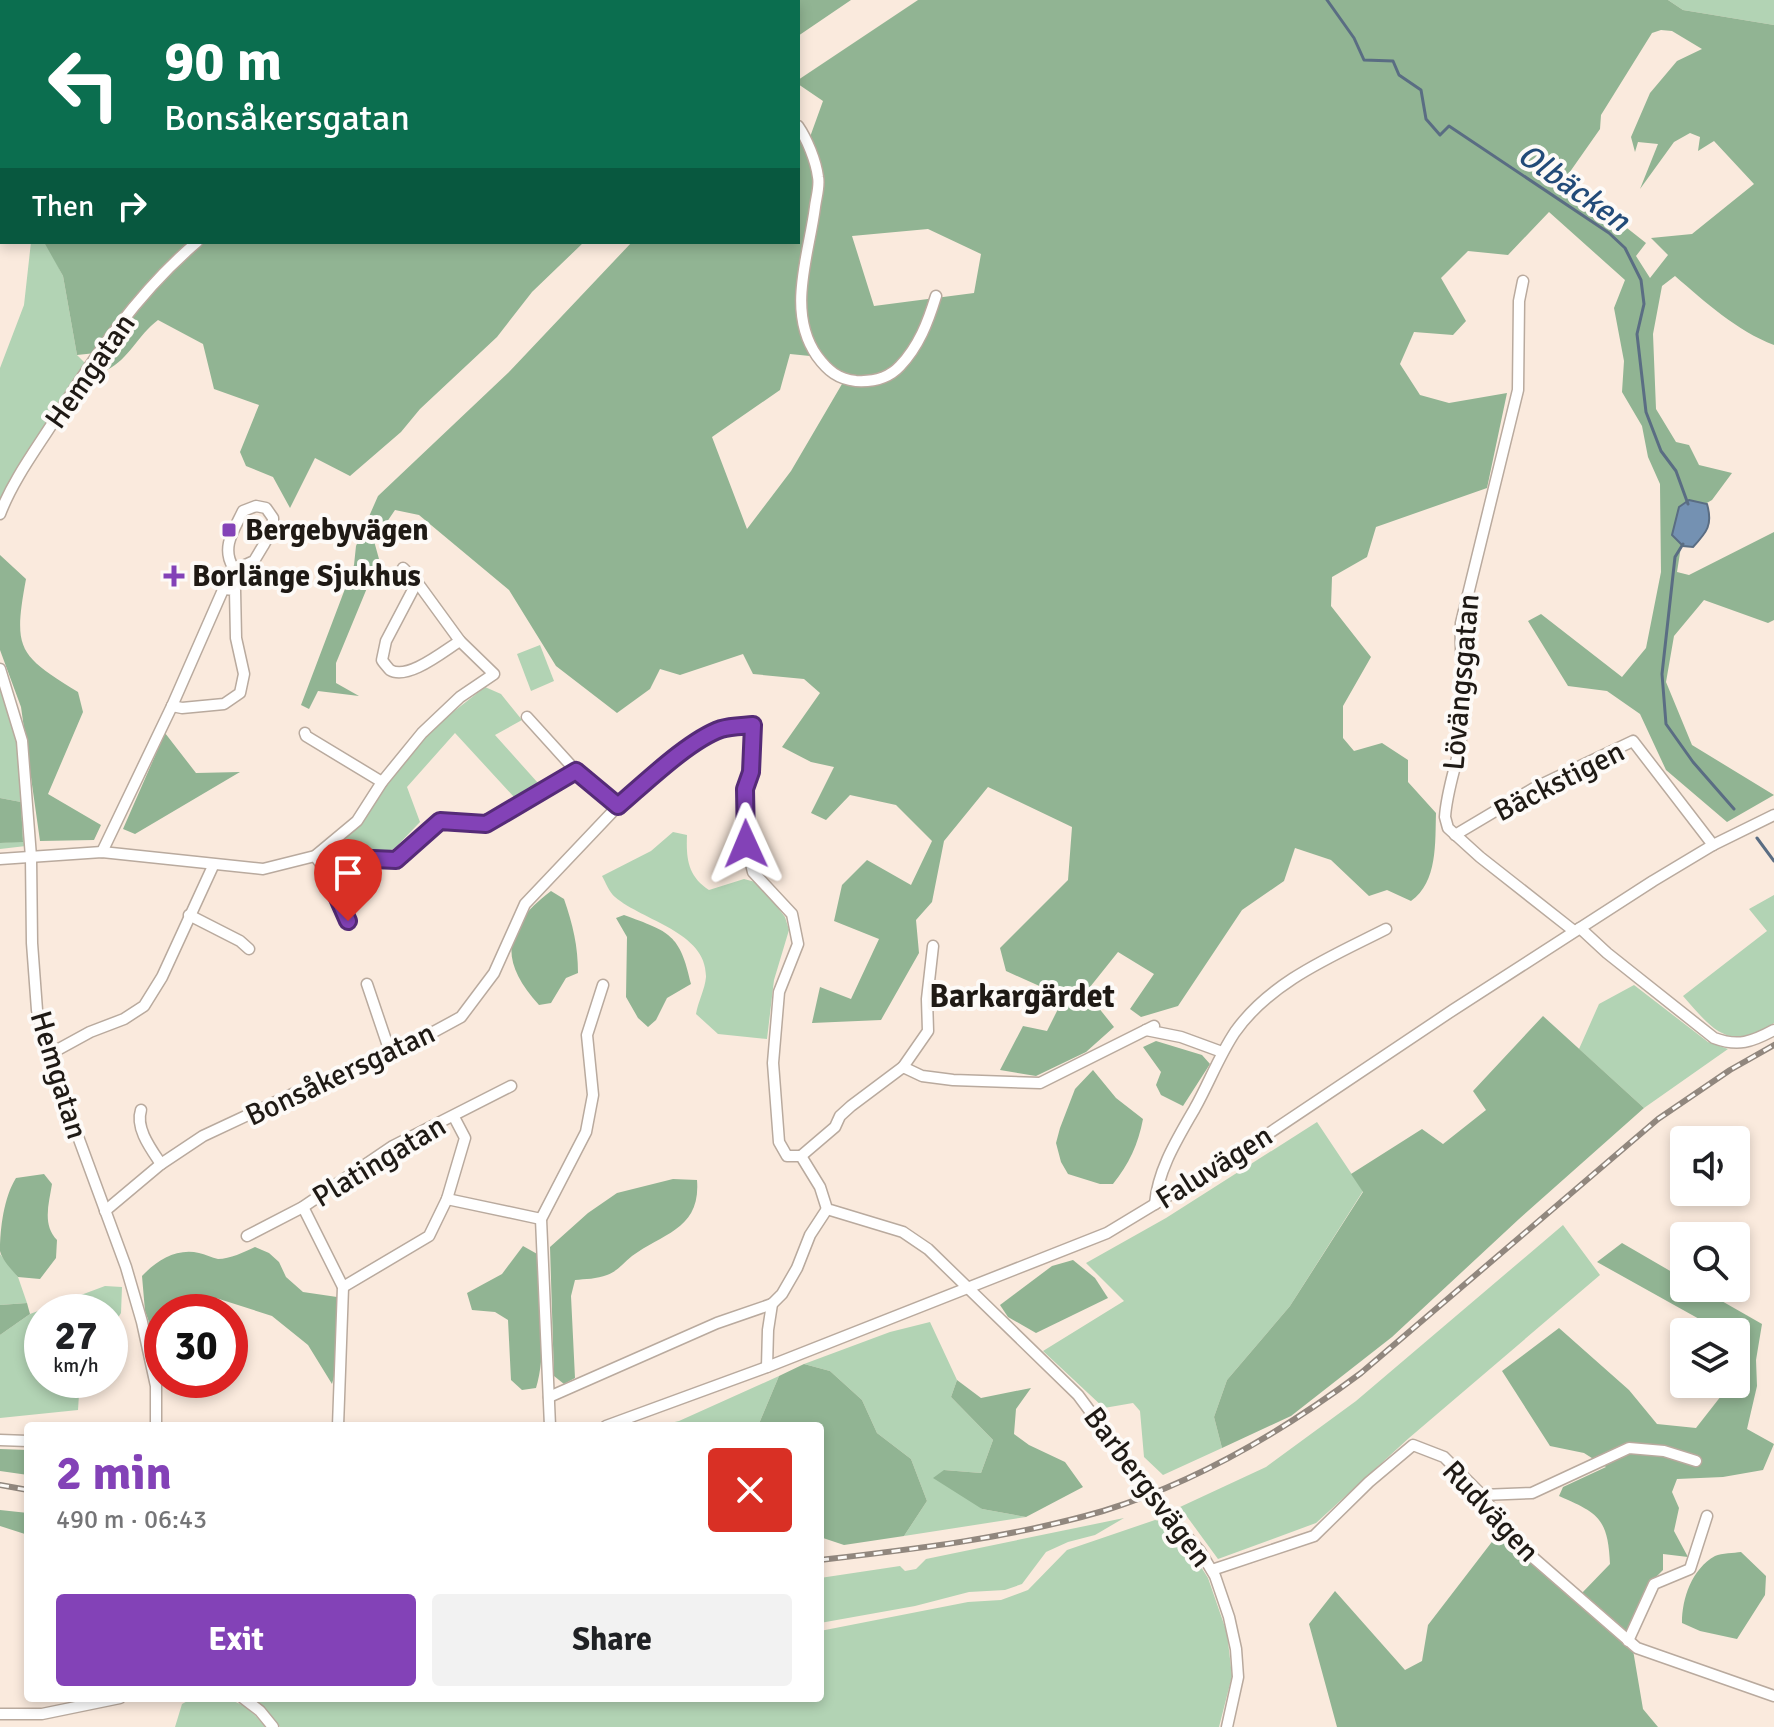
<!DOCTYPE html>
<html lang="en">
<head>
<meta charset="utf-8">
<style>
	:root { --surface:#fff; --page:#f2f2f2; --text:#202124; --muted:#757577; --accent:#8342b7 }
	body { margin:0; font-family:Signika,sans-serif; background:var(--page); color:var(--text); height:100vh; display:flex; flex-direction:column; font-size:30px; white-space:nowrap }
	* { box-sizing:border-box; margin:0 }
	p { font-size:26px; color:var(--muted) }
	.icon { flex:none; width:44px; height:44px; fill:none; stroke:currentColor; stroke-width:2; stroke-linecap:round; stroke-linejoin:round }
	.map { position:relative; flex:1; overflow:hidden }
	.side { position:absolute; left:24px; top:1422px; width:800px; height:280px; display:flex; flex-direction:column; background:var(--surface); border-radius:8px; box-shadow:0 4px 12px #0003 }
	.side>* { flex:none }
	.banner { position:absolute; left:0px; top:0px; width:800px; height:244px; box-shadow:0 4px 12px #0003; background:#0b6e4f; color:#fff; overflow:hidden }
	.buttons { position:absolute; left:1670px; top:1126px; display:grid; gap:16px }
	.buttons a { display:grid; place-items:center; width:80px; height:80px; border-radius:8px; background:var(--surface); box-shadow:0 4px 12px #0003; font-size:40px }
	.speed { position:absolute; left:24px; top:1294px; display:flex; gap:16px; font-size:40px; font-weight:700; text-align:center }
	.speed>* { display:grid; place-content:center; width:104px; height:104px; border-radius:50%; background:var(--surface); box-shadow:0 4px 12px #0003; line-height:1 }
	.speed small { font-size:20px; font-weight:400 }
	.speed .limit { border:12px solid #d22; background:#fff; color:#111 }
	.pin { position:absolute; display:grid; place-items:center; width:68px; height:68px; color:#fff; margin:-82px -34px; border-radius:50% 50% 50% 0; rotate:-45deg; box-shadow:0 0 8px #0007 }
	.pin .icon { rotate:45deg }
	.me { position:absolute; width:88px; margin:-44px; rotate:359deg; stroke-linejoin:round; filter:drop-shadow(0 0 6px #0008) }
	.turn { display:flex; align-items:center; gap:28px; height:168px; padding:0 32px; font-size:36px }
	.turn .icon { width:104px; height:104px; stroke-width:2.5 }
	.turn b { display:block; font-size:56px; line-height:68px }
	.then { display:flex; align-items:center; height:76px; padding:0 32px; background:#0003; gap:16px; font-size:30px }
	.round { display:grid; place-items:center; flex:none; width:84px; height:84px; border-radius:8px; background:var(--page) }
	.overview { display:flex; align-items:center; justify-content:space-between; height:136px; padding:0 32px }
	h1 { font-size:48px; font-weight:700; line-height:60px; color:var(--accent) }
	.cta { display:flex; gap:16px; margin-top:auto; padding:16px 32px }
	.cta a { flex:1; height:92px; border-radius:8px; background:var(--accent); color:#fff; font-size:32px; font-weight:700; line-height:92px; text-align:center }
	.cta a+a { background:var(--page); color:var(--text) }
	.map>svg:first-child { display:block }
</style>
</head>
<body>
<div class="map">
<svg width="1774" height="1727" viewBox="0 0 1774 1727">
	<rect width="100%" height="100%" fill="#faeadd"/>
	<g fill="#b2d3b4">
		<polygon points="1668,0 1774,0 1774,25 1683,10"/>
		<polygon points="31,242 46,243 63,276 77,355 85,363 0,504 0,368 24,305"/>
		<polygon points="540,645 554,681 531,691 517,654"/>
		<polygon points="0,680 18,740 26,846 0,849 0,843 23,841 21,802 0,798"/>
		<polygon points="485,687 501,694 522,720 495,735 538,783 514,797 455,733 407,787 420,822 395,848 379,856 349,853 326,858 322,854 387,783 425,734"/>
		<path d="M673,832L687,835C686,859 688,876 709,890L744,879L759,883L785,917L789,930L774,980L767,1039L718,1034L696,1014C698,1002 705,989 706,977C707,932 643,921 615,897C609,892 606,883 602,876L651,851Z"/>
		<path d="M1774,895V1023C1729,1053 1713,1030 1683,996L1767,931L1749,909Z"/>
		<polygon points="1634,985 1708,1042 1728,1049 1644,1108 1579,1049 1599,1004"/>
		<polygon points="1317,1122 1363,1191 1290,1306 1227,1380 1214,1417 1222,1448 1163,1475 1144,1457 1140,1411 1133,1403 1104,1408 1043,1351 1124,1301 1086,1263 1166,1218"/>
		<polygon points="1563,1225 1600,1275 1409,1438 1316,1523 1218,1559 1180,1507 1266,1467 1356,1401"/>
		<polygon points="0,1254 18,1277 27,1303 0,1305"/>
		<polygon points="105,1286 122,1287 121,1313 110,1330 121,1358 110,1364 110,1312 42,1312 42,1380 75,1380 79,1394 78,1410 0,1418 0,1335 30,1314"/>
		<polygon points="930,1322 957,1380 951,1397 993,1440 981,1473 944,1470 982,1509 1026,1517 904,1536 927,1501 911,1459 877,1433 862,1400 830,1371 804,1364 890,1332"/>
		<polygon points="779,1376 758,1426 657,1426 679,1421"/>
		<polygon points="1124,1518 1095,1535 1068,1542 1046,1552 1022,1584 1005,1590 969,1592 915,1606 820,1623 820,1578 900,1566 905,1571 916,1569 926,1559"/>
		<polygon points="1155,1520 1174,1524 1208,1578 1227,1633 1232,1676 1219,1727 280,1727 254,1698 820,1698 820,1631 968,1602 1001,1600 1028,1590 1067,1550"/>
		<path d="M193,1698C228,1698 242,1697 265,1727H175L182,1704Z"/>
	</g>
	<g fill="#91b493" fill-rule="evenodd">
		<polygon points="0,0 438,0 438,2 2,2 0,65"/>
		<polygon points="656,0 851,0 798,36 798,2 654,2"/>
		<path d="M918,0H1668L1683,10L1774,25V345C1737,331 1705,302 1675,276L1662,286L1653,334L1656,409L1676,442L1689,445L1699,465L1732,473L1712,500L1686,515L1677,572L1689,575L1774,532V620L1768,623L1704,600L1674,636L1666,682L1692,745L1774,795L1727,822L1666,770L1640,714L1607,691L1568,686L1528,621L1541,614L1622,677L1646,648L1661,572L1660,484L1648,457L1642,426L1622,392L1624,361L1614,308L1625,280L1549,212L1508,255L1468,251L1441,278L1466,321L1453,335L1414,332L1400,364L1420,395L1449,403L1507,393L1487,488L1376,527L1367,557L1332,577L1331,606L1371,657L1343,706V738L1354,751L1382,743L1408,760V782L1436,813C1435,842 1438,882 1411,901L1387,890L1369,896L1331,860L1295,848L1284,881L1242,910L1178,1006L1141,1017L1130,1009L1154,974L1118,952L1086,992L1114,1027L1086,1052L1036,1076L1000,1070L1023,1026L1047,1031L1064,997L1006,971L1000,948L1068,880L1072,827L988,787L944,841L932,902L916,920L919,953L881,1020L812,1023L820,987L851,999L879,939L834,921L842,885L867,860L911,885L932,841L896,805L850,795L826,820L811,813L834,767L811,762L782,747L820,693L804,679L753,674L743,654L680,675L660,669L650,689L617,713L556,666L509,590L419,515L395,510L374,541L379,559L336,663V683L359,696L318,691L309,709L301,705L354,565L356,546L378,496L509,372L632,242H798V138L806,148L823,101L798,84V80ZM1661,30L1672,31L1702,49L1677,61L1650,93L1631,137L1635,152L1638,142L1658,144L1640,189L1674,142L1690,133L1700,137L1698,151L1714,141L1754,184L1692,234L1651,238L1668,255L1650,278L1636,256L1646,243L1613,217L1605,224L1560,186L1600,129L1601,115L1652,33ZM928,229L981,254L974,293L874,306L852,236ZM790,354L810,356L842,384L791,471L747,529L712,437L780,390Z"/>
		<path d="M44,242H584L532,292L497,337L420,409L401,432L350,476L315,458L290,508L273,477L246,466L240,452L259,405L214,389L203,344L158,320C138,335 129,359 107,370L105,352L77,355L63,276Z"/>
		<path d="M0,555L26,579C13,650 18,655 78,692L83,712L48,794L101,825L94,840L40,841L21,707L0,650Z"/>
		<polygon points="165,733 196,773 240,772 135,834 123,829"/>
		<polygon points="0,798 21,802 23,842 0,843"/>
		<path d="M551,891L564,899C573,925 578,946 578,973L566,978L551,1003L539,1005C499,961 502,928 551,891Z"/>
		<path d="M624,915C670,932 680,934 691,984L667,998L656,1020L648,1027L638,1018L626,997L627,937L616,918Z"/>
		<polygon points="1543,1016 1644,1108 1519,1219 1392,1337 1291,1416 1222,1448 1214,1417 1227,1380 1290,1306 1363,1192 1351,1174 1422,1129 1443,1144 1486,1110 1473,1091"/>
		<polygon points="1156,1041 1202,1055 1210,1064 1183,1106 1161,1095 1156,1085 1161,1072 1143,1047"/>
		<path d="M1093,1070L1116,1098L1143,1119C1138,1145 1129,1164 1113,1184H1100L1068,1174L1061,1162L1056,1143L1060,1128L1075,1089Z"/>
		<path d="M44,1174L52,1184C49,1203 42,1225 57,1240L56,1258L40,1279L18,1277C12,1270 2,1260 0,1251C0,1228 4,1197 16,1178Z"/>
		<path d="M673,1179L697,1180C701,1229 663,1233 632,1256C623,1263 618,1271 607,1275C597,1279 585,1279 575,1280L571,1296L575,1378L564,1384L554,1376L550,1247L588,1213L617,1193Z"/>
		<path d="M1622,1243L1684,1279V1288H1699L1762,1324L1756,1360L1757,1386L1747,1429L1774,1444L1763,1470L1723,1477L1677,1479L1672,1492L1679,1508L1674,1531L1688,1557L1663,1554V1570L1647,1586L1626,1635L1581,1594L1610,1564C1608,1518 1598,1513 1559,1496L1563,1487L1606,1467L1584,1453L1550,1446L1502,1371L1559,1328L1629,1390L1657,1424L1696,1428L1721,1396L1723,1384H1736V1332H1712L1701,1320L1597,1262Z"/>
		<path d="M523,1246L539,1255C541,1291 547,1354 536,1388L522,1390L511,1380L508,1320L495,1312L472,1310L467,1293L502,1274Z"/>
		<path d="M255,1247L269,1253L279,1262L286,1277L303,1292L337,1297L336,1369L332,1384L308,1345L272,1316L216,1298L196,1305L195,1312H162V1341H156L145,1311L142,1276C157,1260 177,1248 199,1253C205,1254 212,1258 218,1259C230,1259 244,1252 255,1247Z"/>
		<polygon points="1073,1260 1095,1278 1108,1298 1036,1333 1008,1317 1000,1305 1052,1266"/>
		<polygon points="27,1303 30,1314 0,1335 0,1305"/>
		<polygon points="804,1364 830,1371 862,1400 877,1433 911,1459 927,1501 904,1536 844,1545 820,1537 820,1426 758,1426 779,1376"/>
		<polygon points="957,1380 981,1398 1031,1388 1016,1409 1014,1434 1029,1445 1065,1462 1083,1487 1026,1517 982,1509 933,1478 944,1470 981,1473 993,1440 951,1397"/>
		<polygon points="0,1449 28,1450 28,1475 0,1471"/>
		<polygon points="0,1510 28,1513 28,1535 0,1526"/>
		<polygon points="1501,1530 1633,1650 1643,1709 1658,1727 1337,1727 1309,1624 1335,1591 1405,1670 1422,1661 1428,1625"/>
		<path d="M1741,1552L1766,1576L1765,1595L1737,1639L1700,1631L1682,1623C1682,1598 1692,1569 1715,1556C1722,1553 1734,1553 1741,1552Z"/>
	</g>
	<path fill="#7491b2" stroke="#5a6d83" stroke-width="2" d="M1689,500L1707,504C1713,525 1707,532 1693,547L1683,546L1672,535L1679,507Z"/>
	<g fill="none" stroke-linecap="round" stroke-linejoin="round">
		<g stroke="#5a6d83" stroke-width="3">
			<polyline points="1327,0 1354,38 1364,60 1393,61 1399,75 1421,90 1426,119 1440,135 1449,126 1609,233 1625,248 1641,280 1644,304 1637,334 1646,412 1661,451 1676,471 1688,504"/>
			<polyline points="1683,544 1675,557 1662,674 1666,724 1693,762 1734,809"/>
			<polyline points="1757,838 1774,861"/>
		</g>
		<defs>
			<g id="minor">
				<polyline points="649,2 651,0"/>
				<polyline points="0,126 2,125"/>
				<path d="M798,126C807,139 816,161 818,177C820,186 816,198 815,207C809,255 786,312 817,356C828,371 838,379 856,381C873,382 888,379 900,366C919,346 928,322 936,296"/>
				<path d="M1523,281L1519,301L1518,390L1461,623C1459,656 1466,689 1463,724C1461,755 1447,785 1445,817L1448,828L1480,857L1574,931"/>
				<path d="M256,506L266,508L273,518V528L263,546L254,561L243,566L233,567C221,547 234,530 243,511Z"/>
				<path d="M0,514C12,482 34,452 52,424C93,358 138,292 197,242"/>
				<path d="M417,582L386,641L382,660C383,662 389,669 390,670C408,681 445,650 460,641"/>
				<polyline points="0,669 22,741 31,857 32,943 37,1010 48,1055 126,1267 142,1322 156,1386 156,1426"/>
				<polyline points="172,706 182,708 224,704 240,693 244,674 236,638 235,590 224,589"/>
				<polyline points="527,717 576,771"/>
				<polyline points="305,733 306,736 382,782"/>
				<polyline points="1455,835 1534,788 1633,741 1713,845"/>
				<polyline points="102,852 172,706 233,567"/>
				<polyline points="315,856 326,871 350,858 396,860 440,821 486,824 576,771 618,806"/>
				<polyline points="0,859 102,852 263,869 315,856 357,821 382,782 422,733 460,697 494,674 460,641 417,582 403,568"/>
				<polyline points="326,871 348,921"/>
				<polyline points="189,915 240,941 249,949"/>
				<path d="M1580,928L1607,953L1714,1038C1738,1047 1752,1042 1774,1030"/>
				<polyline points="367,984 391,1055"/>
				<polyline points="1146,1030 1181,1037 1222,1052"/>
				<polyline points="48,1055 90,1032 124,1019 144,1006 162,977 213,866"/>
				<polyline points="903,1067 928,1031 927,999 933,946"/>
				<path d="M141,1110C135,1128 151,1149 161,1164"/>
				<polyline points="801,1156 835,1127 840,1116 851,1106 903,1067 922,1076 953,1080 1040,1083 1154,1026"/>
				<polyline points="447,1199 541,1219"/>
				<path d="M1155,1204C1158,1169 1178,1138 1195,1108C1209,1083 1219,1056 1235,1032C1271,981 1333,956 1386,929"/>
				<polyline points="303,1207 343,1287 338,1426"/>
				<polyline points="105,1211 161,1164 203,1136 299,1091 391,1055 461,1017 494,973 525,904 618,806 681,753 721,729 753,725 751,772 745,789 746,844 753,872 792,914 798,944 779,992 773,1063 779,1142 787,1156 801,1156 820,1187 827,1209 903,1232 928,1249 1078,1395 1165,1512 1200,1551 1215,1576 1229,1617 1236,1649 1238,1677 1227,1727"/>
				<polyline points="247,1236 303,1207 393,1146 511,1086"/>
				<polyline points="343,1287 429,1236 447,1199 465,1138 454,1117"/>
				<polyline points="767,1367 768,1330 772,1304 782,1294 797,1268 810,1235 827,1209"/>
				<polyline points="549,1397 717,1323 772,1304"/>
				<polyline points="550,1426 541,1219 586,1132 593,1095 587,1035 603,985"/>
				<polyline points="606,1426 767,1367 1107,1233 1241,1152 1453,1010 1653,881 1713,845 1774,815"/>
				<polyline points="0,1440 28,1441"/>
				<polyline points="1482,1495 1532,1493 1629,1448 1664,1451 1696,1461"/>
				<polyline points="1212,1570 1314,1536 1369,1482 1413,1445 1444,1457 1482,1495 1506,1529 1529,1554 1637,1648 1774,1696"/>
				<polyline points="1628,1641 1654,1584 1690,1569 1707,1516"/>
				<polyline points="243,1698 260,1711 273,1727"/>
				<polyline points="0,1714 42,1714 120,1698"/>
			</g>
		</defs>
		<use href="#minor" stroke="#b9aa9e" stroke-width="13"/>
		<use href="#minor" stroke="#fff" stroke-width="10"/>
		<defs>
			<g id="rail">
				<polyline points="0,1485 28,1490"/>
				<path d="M820,1560C915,1549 1011,1538 1103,1511C1197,1482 1282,1432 1361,1373L1658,1119L1730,1070L1774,1045"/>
			</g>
		</defs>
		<use href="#rail" stroke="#91877e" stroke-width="6"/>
		<use href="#rail" stroke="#fdfaf7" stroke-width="3" stroke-dasharray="9" stroke-linecap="butt"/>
	</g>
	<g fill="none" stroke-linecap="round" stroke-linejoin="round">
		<defs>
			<path id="route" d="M348,921L326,871L350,858L396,860L440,821L486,824L576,771L618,806C644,784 689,740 721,729C730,726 743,726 753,725L751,772L745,789L746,844"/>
		</defs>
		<use href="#route" stroke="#552b77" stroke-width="20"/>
		<use href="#route" stroke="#8342b7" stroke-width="14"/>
	</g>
	<g fill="#8342b7" stroke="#fdfaf7" stroke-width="3">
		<rect x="221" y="522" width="16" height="16" rx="4"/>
		<path d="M170 564h8v8h8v8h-8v8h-8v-8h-8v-8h8z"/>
	</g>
	<g text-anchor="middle" stroke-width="8" stroke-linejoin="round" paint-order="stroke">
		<g font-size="30" fill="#1f1a15" stroke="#fdfaf7">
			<text transform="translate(90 371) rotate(-55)" y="10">Hemgatan</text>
			<text transform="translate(1461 682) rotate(-85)" y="10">Lövängsgatan</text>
			<text transform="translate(1559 781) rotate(-27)" y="10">Bäckstigen</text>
			<text transform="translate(340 1074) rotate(-25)" y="10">Bonsåkersgatan</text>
			<text transform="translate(59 1075) rotate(73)" y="10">Hemgatan</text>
			<text transform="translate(379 1161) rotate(-31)" y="10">Platingatan</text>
			<text transform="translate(1214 1167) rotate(-32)" y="10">Faluvägen</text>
			<text transform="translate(1148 1487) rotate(53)" y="10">Barbergsvägen</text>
			<text transform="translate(1491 1511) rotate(47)" y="10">Rudvägen</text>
		</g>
		<g font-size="30" font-weight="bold" fill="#1f1a15" stroke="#fdfaf7" text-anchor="start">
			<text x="245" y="540">Bergebyvägen</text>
			<text x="192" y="586">Borlänge Sjukhus</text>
		</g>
		<g font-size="32" font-style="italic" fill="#224b79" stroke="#fdfaf7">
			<text transform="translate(1574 187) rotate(35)" y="11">Olbäcken</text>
		</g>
		<g font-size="32" font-weight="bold" fill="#1f1a15" stroke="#fdfaf7">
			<text x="1022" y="1007">Barkargärdet</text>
		</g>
	</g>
</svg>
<div class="buttons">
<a><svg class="icon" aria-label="sound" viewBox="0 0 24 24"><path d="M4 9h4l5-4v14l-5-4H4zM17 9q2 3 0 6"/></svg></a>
<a><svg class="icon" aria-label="search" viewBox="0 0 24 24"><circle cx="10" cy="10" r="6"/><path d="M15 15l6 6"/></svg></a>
<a><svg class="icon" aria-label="layers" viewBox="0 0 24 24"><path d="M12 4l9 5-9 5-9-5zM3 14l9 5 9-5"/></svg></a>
</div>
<div class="speed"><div>27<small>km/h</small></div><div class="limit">30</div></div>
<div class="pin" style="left:348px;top:921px;background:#d93025"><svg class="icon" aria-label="arrive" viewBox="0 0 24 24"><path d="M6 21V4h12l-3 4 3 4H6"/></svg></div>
<svg class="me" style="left:746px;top:844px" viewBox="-20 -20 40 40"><path d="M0-17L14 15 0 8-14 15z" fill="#8342b7" stroke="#fff" stroke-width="4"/></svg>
<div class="banner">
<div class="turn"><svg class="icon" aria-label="left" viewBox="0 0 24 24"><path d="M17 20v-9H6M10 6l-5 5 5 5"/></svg><div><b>90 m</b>Bonsåkersgatan</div></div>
<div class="then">Then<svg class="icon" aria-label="right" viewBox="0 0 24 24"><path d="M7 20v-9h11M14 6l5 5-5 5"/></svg></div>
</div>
<section class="side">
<div class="overview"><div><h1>2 min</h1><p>490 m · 06:43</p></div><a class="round" style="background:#d93025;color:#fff"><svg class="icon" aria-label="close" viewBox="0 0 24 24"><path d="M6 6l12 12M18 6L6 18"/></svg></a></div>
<div class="cta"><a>Exit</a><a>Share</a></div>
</section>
</div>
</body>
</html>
